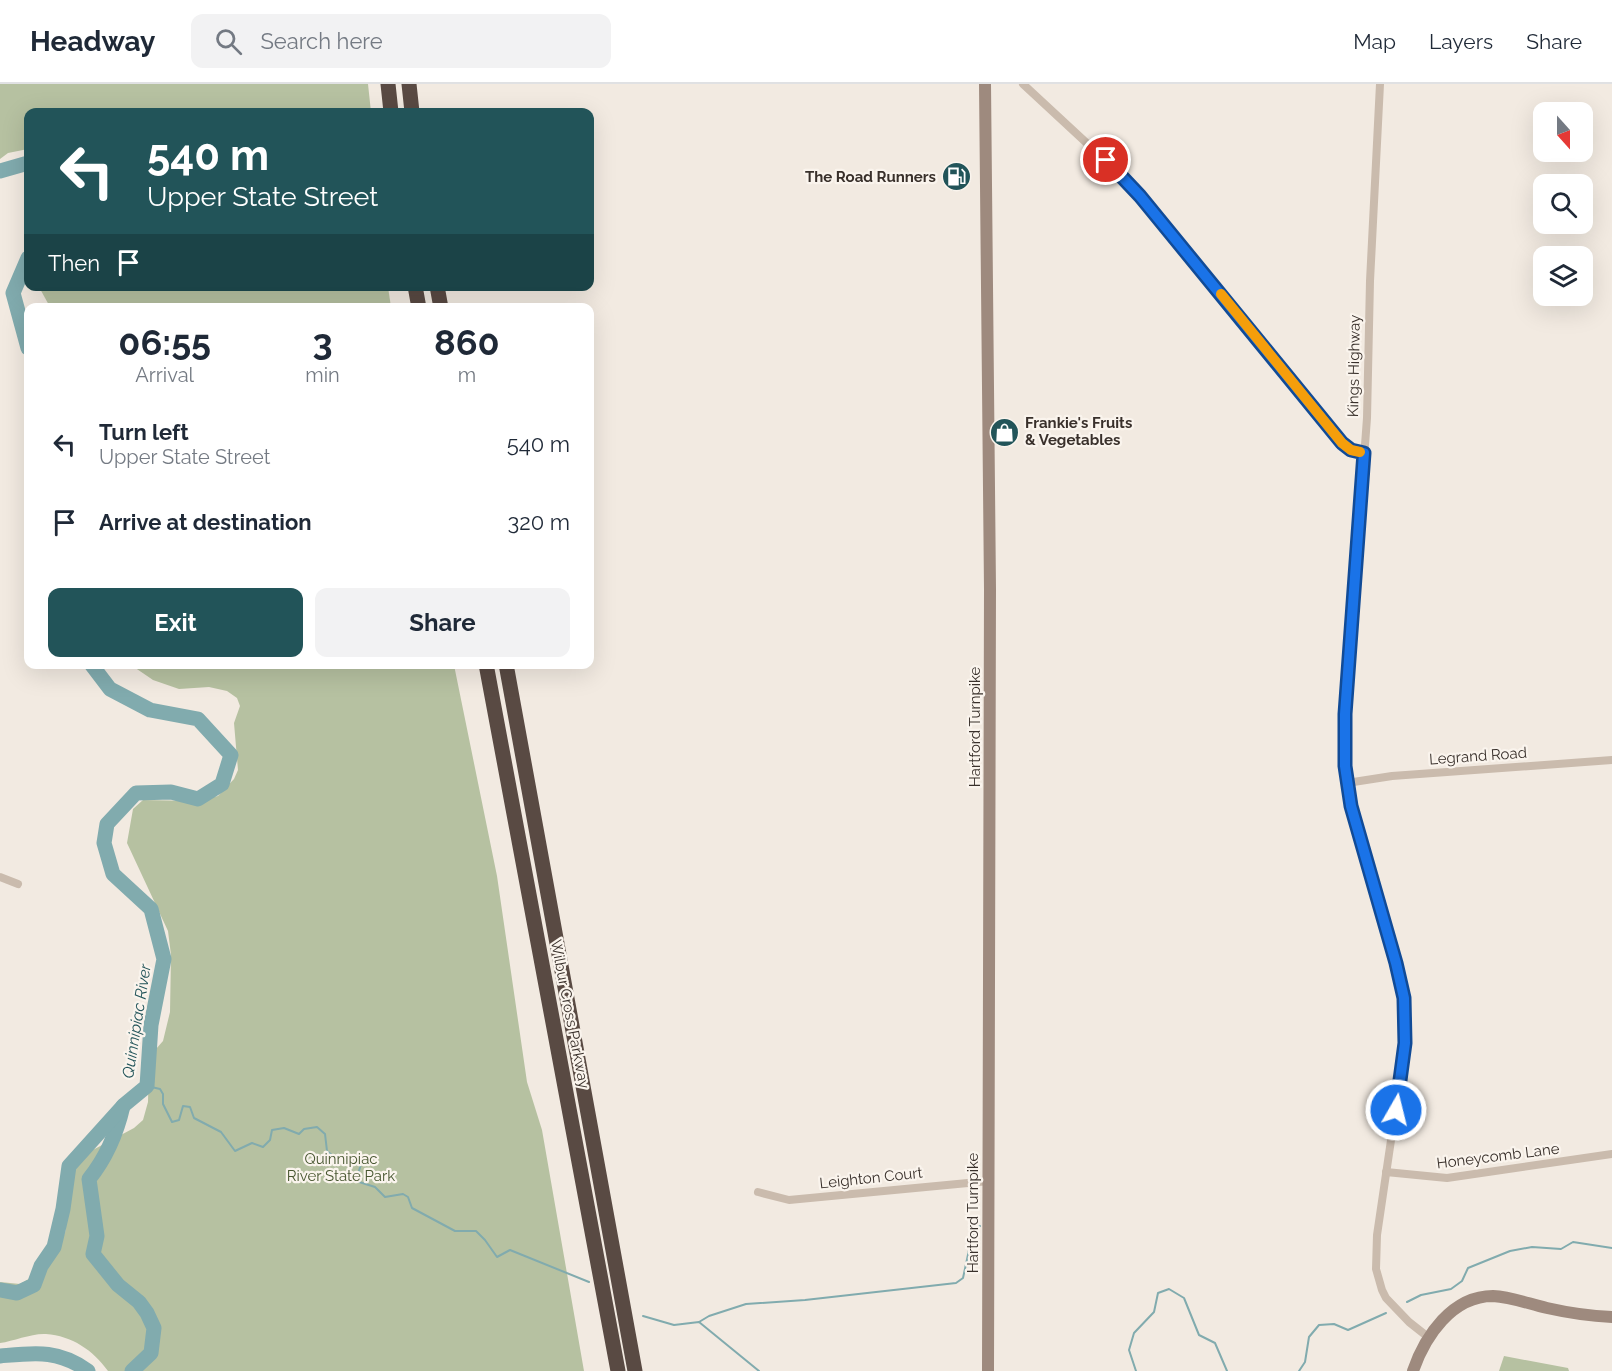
<!DOCTYPE html>
<html lang="en">
<head>
<meta charset="utf-8">
<style>
	:root { --surface:#fff; --page:#f2f2f3; --text:#1f2937; --muted:#747a83; --line:#e0e1e3; --accent:#225459 }
	body { margin:0; font-family:Raleway,sans-serif; background:var(--page); color:var(--text); height:100vh; display:flex; flex-direction:column; font-size:22px; white-space:nowrap }
	* { box-sizing:border-box; margin:0 }
	p { font-size:20px; color:var(--muted) }
	.icon { flex:none; width:33px; height:33px; fill:none; stroke:currentColor; stroke-width:2; stroke-linecap:round; stroke-linejoin:round }
	.map { position:relative; flex:1; overflow:hidden }
	.drawer { position:absolute; left:24px; top:219px; width:570px; height:366px; display:flex; flex-direction:column; background:var(--surface); border-radius:12px; box-shadow:0 6px 24px #0002 }
	.drawer>* { flex:none }
	.guide { position:absolute; left:24px; top:24px; width:570px; height:183px; border-radius:12px; box-shadow:0 6px 24px #0002; background:#225459; color:#fff; overflow:hidden }
	.needle { width:39px; rotate:159deg }
	.buttons { position:absolute; left:1533px; top:18px; display:grid; gap:12px }
	.buttons a { display:grid; place-items:center; width:60px; height:60px; border-radius:12px; background:var(--surface); box-shadow:0 6px 24px #0002; font-size:30px }
	.pin { position:absolute; display:grid; place-items:center; width:51px; height:51px; color:#fff; margin:-26px; border:3px solid #fff; border-radius:50%; box-shadow:0 2px 6px #0007 }
	.me { position:absolute; width:66px; margin:-33px; rotate:8deg; stroke-linejoin:round; filter:drop-shadow(0 0 4px #0008) }
	.turn { display:flex; align-items:center; gap:21px; height:126px; padding:0 24px; font-size:27px }
	.turn .icon { width:78px; height:78px; stroke-width:2.5 }
	.turn b { display:block; font-size:42px; line-height:51px }
	.then { display:flex; align-items:center; height:57px; padding:0 24px; background:#0003; gap:12px; font-size:22px }
	.eta { display:flex; justify-content:space-evenly; align-items:center; height:102px; text-align:center }
	.eta b { font-size:36px; font-weight:700; line-height:42px }
	.action { display:flex; gap:12px; margin-top:auto; padding:12px 24px }
	.action a { flex:1; height:69px; border-radius:12px; background:var(--accent); color:#fff; font-size:24px; font-weight:700; line-height:69px; text-align:center }
	.action a+a { background:var(--page); color:var(--text) }
	ul { padding:0; list-style:none }
	li { display:flex; align-items:center; gap:18px; height:78px; padding:0 24px }
	li div { flex:1 }
	li b { display:block; font-size:22px }
	li em { font-style:normal }
	header { display:flex; align-items:center; gap:36px; box-sizing:border-box; height:84px; padding:0 30px; background:var(--surface); border-bottom:2px solid var(--line) }
	header strong { font-size:28px }
	nav { display:flex; gap:33px; margin-inline-start:auto; font-size:21px }
	.search { width:420px; height:54px; background:var(--page); display:flex; align-items:center; gap:15px; box-sizing:border-box; padding:0 21px; border-radius:12px; color:var(--muted); font-size:22px }
	.map>svg:first-child { display:block }
</style>
</head>
<body>
<header>
<strong>Headway</strong>
<div class="search"><svg class="icon" aria-label="search" viewBox="0 0 24 24"><circle cx="10" cy="10" r="6"/><path d="M15 15l6 6"/></svg>Search here</div>
<nav><a>Map</a><a>Layers</a><a>Share</a></nav>
</header>
<div class="map">
<svg width="1612" height="1287" viewBox="0 0 1612 1287">
	<rect width="100%" height="100%" fill="#f2eae1"/>
	<g fill="#b6c1a1">
		<polygon points="0,0 368,0 371,28 28,28 28,65 8,69 0,75"/>
		<polygon points="39,203 388,203 391,223 50,223"/>
		<path d="M131,581H454L497,792L527,998L542,1046L584,1287H108C93,1266 72,1252 46,1250C32,1249 14,1257 0,1259V1198L20,1200L42,1187L65,1149L67,1133L64,1103L66,1095L89,1068L134,1044L143,1036L148,1018L149,973L163,957L170,928L171,871L168,847L127,759L133,725L143,716L197,717L218,712L234,695L238,686L234,639L240,622L237,614L227,607L209,603L179,605L153,596Z"/>
		<polygon points="1504,1272 1568,1284 1569,1287 1499,1287"/>
	</g>
	<g fill="none" stroke-linecap="round" stroke-linejoin="round">
		<g stroke="#81abae" stroke-width="2">
			<polyline points="147,1002 160,1005 163,1010 163,1020 172,1038 179,1036 183,1022 190,1023 194,1034 221,1048 235,1067 252,1059 263,1063 270,1056 272,1046 284,1044 299,1050 304,1045 317,1043 325,1050 327,1067 344,1081 361,1080 356,1097 375,1103 385,1113 403,1110 408,1113 412,1124 455,1147 476,1147 485,1156 497,1173 510,1166 589,1198"/>
			<polyline points="1407,1218 1421,1211 1451,1205 1462,1197 1468,1184 1510,1167 1532,1163 1561,1165 1573,1158 1612,1164"/>
			<polyline points="643,1232 674,1241 699,1238 759,1287"/>
			<polyline points="699,1238 709,1232 746,1220 805,1216 956,1199 963,1194 972,1152 974,1146 980,1142"/>
			<polyline points="1136,1287 1129,1266 1134,1249 1154,1228 1158,1209 1169,1205 1184,1214 1199,1251 1215,1259 1227,1287"/>
			<polyline points="1299,1287 1305,1278 1309,1253 1319,1241 1334,1240 1348,1246 1386,1229"/>
		</g>
		<g stroke="#81abae" stroke-width="15">
			<polyline points="0,87 28,79"/>
			<polyline points="28,174 13,209 28,264"/>
			<path d="M123,1022C117,1048 106,1074 89,1095L97,1152L93,1170L118,1201L139,1218L147,1229L154,1244L151,1269L132,1287"/>
			<polyline points="0,1206 17,1209 34,1201 41,1182 54,1163 63,1125 69,1082 124,1021 147,1002 151,941 164,875 151,825 113,790 104,759 107,740 136,709 171,708 198,715 222,700 231,671 198,635 150,626 110,605 91,580"/>
			<path d="M0,1272C34,1269 58,1265 88,1287"/>
		</g>
		<g stroke="#cabbad" stroke-width="8">
			<polyline points="1023,0 1119,89 1141,112 1342,359 1351,366 1364,368"/>
			<polyline points="1380,0 1370,197 1367,334 1345,630 1345,682 1351,722 1396,879 1402,906 1405,932 1403,975 1377,1151 1376,1185 1382,1206 1386,1214 1409,1238 1428,1253"/>
			<polyline points="1347,699 1392,692 1612,676"/>
			<polyline points="0,793 18,800"/>
			<polyline points="1386,1088 1447,1094 1612,1070"/>
			<polyline points="758,1108 789,1116 989,1097"/>
		</g>
		<g stroke="#9e8a7e" stroke-width="12">
			<polyline points="985,0 990,505 988,1287"/>
			<path d="M1413,1287C1425,1252 1452,1212 1493,1212C1512,1213 1529,1220 1547,1224C1569,1229 1590,1232 1612,1233"/>
		</g>
		<g stroke="#594a43" stroke-width="15">
			<polyline points="388,0 391,28"/>
			<polyline points="409,0 412,28"/>
			<polyline points="415,202 419,224"/>
			<polyline points="437,202 441,224"/>
			<polyline points="486,580 618,1287"/>
			<polyline points="506,580 635,1287"/>
		</g>
	</g>
	<g fill="none" stroke-linecap="round" stroke-linejoin="round">
		<defs>
			<polyline id="route" points="1106,76 1140,112 1342,359 1351,366 1364,369 1345,630 1345,682 1351,722 1396,879 1404,914 1405,959 1396,1026"/>
		</defs>
		<use href="#route" stroke="#114b97" stroke-width="15"/>
		<use href="#route" stroke="#1a73e8" stroke-width="10"/>
		<polyline stroke="#f59e0b" stroke-width="10" points="1221,210 1342,359 1351,366 1360,368"/>
	</g>
	<defs>
		<symbol id="fuel-disc" viewBox="-11 -11 22 22"><circle r="9.5" fill="#225459" stroke="#faf4ed"/><path d="M-5.5-6h7V0h2V4h1.3V-2.5L3-4.5l.8-.8L6-3V5H2.5V1h-1V6h-7ZM-4.2-4.7v3.2H.2V-4.7Z" fill="#fff"/></symbol>
		<symbol id="shop-disc" viewBox="-11 -11 22 22"><circle r="9.5" fill="#225459" stroke="#faf4ed"/><path d="M-5-2.5h2.3a2.7 3.5 0 0 1 5.4 0H5L5.5 6h-11ZM-1.5-2.5h3a1.5 2.3 0 0 0-3 0Z" fill="#fff"/></symbol>
	</defs>
	<g fill-rule="evenodd">
		<use href="#fuel-disc" x="940" y="76" width="33" height="33"/>
		<use href="#shop-disc" x="988" y="332" width="33" height="33"/>
	</g>
	<g text-anchor="middle" stroke-width="4.5" stroke-linejoin="round" paint-order="stroke">
		<g font-size="15" font-weight="bold" fill="#39302b" stroke="#faf4ed" text-anchor="end">
			<text x="936" y="98">The Road Runners</text>
			<text x="1025" y="344" text-anchor="start">Frankie's Fruits<tspan x="1025" dy="17">&amp; Vegetables</tspan></text>
		</g>
		<g font-size="15" fill="#39302b" stroke="#faf4ed">
			<text transform="translate(1354 282) rotate(-89)" y="5">Kings Highway</text>
			<text transform="translate(975 643) rotate(-90)" y="5">Hartford Turnpike</text>
			<text transform="translate(1478 672) rotate(-4)" y="5">Legrand Road</text>
			<text transform="translate(570 930) rotate(79)" y="5">Wilbur Cross Parkway</text>
			<text transform="translate(1498 1072) rotate(-7)" y="5">Honeycomb Lane</text>
			<text transform="translate(871 1094) rotate(-6)" y="5">Leighton Court</text>
			<text transform="translate(973 1129) rotate(-90)" y="5">Hartford Turnpike</text>
		</g>
		<g font-size="15" fill="#475630" stroke="#faf4ed">
			<text x="341" y="1080">Quinnipiac<tspan x="341" dy="17">River State Park</tspan></text>
		</g>
		<g font-size="16" font-style="italic" fill="#225459" stroke="#faf4ed">
			<text transform="translate(136 937) rotate(-81)" y="6">Quinnipiac River</text>
		</g>
	</g>
</svg>
<div class="buttons">
<a><svg class="needle" viewBox="-14 -14 28 28"><path d="M0-13l5 13h-10z" fill="#e53935"/><path d="M0 13l5-13h-10z" fill="#747a83"/></svg></a>
<a><svg class="icon" aria-label="search" viewBox="0 0 24 24"><circle cx="10" cy="10" r="6"/><path d="M15 15l6 6"/></svg></a>
<a><svg class="icon" aria-label="layers" viewBox="0 0 24 24"><path d="M12 4l9 5-9 5-9-5zM3 14l9 5 9-5"/></svg></a>
</div>
<div class="pin" style="left:1106px;top:76px;background:#d93025"><svg class="icon" aria-label="arrive" viewBox="0 0 24 24"><path d="M6 21V4h12l-3 4 3 4H6"/></svg></div>
<svg class="me" style="left:1396px;top:1026px" viewBox="-20 -20 40 40"><circle r="17" fill="#1a73e8" stroke="#fff" stroke-width="3"/><path d="M0-11L8 9 0 5-8 9z" fill="#fff"/></svg>
<div class="guide">
<div class="turn"><svg class="icon" aria-label="left" viewBox="0 0 24 24"><path d="M17 20v-9H6M10 6l-5 5 5 5"/></svg><div><b>540 m</b>Upper State Street</div></div>
<div class="then">Then<svg class="icon" aria-label="arrive" viewBox="0 0 24 24"><path d="M6 21V4h12l-3 4 3 4H6"/></svg></div>
</div>
<section class="drawer">
<div class="eta">
<div><b>06:55</b><p>Arrival</p></div>
<div><b>3</b><p>min</p></div>
<div><b>860</b><p>m</p></div>
</div>
<ul>
<li><svg class="icon" aria-label="left" viewBox="0 0 24 24"><path d="M17 20v-9H6M10 6l-5 5 5 5"/></svg><div><b>Turn left</b><p>Upper State Street</p></div><em>540 m</em></li>
<li><svg class="icon" aria-label="arrive" viewBox="0 0 24 24"><path d="M6 21V4h12l-3 4 3 4H6"/></svg><div><b>Arrive at destination</b></div><em>320 m</em></li>
</ul>
<div class="action"><a>Exit</a><a>Share</a></div>
</section>
</div>
</body>
</html>
